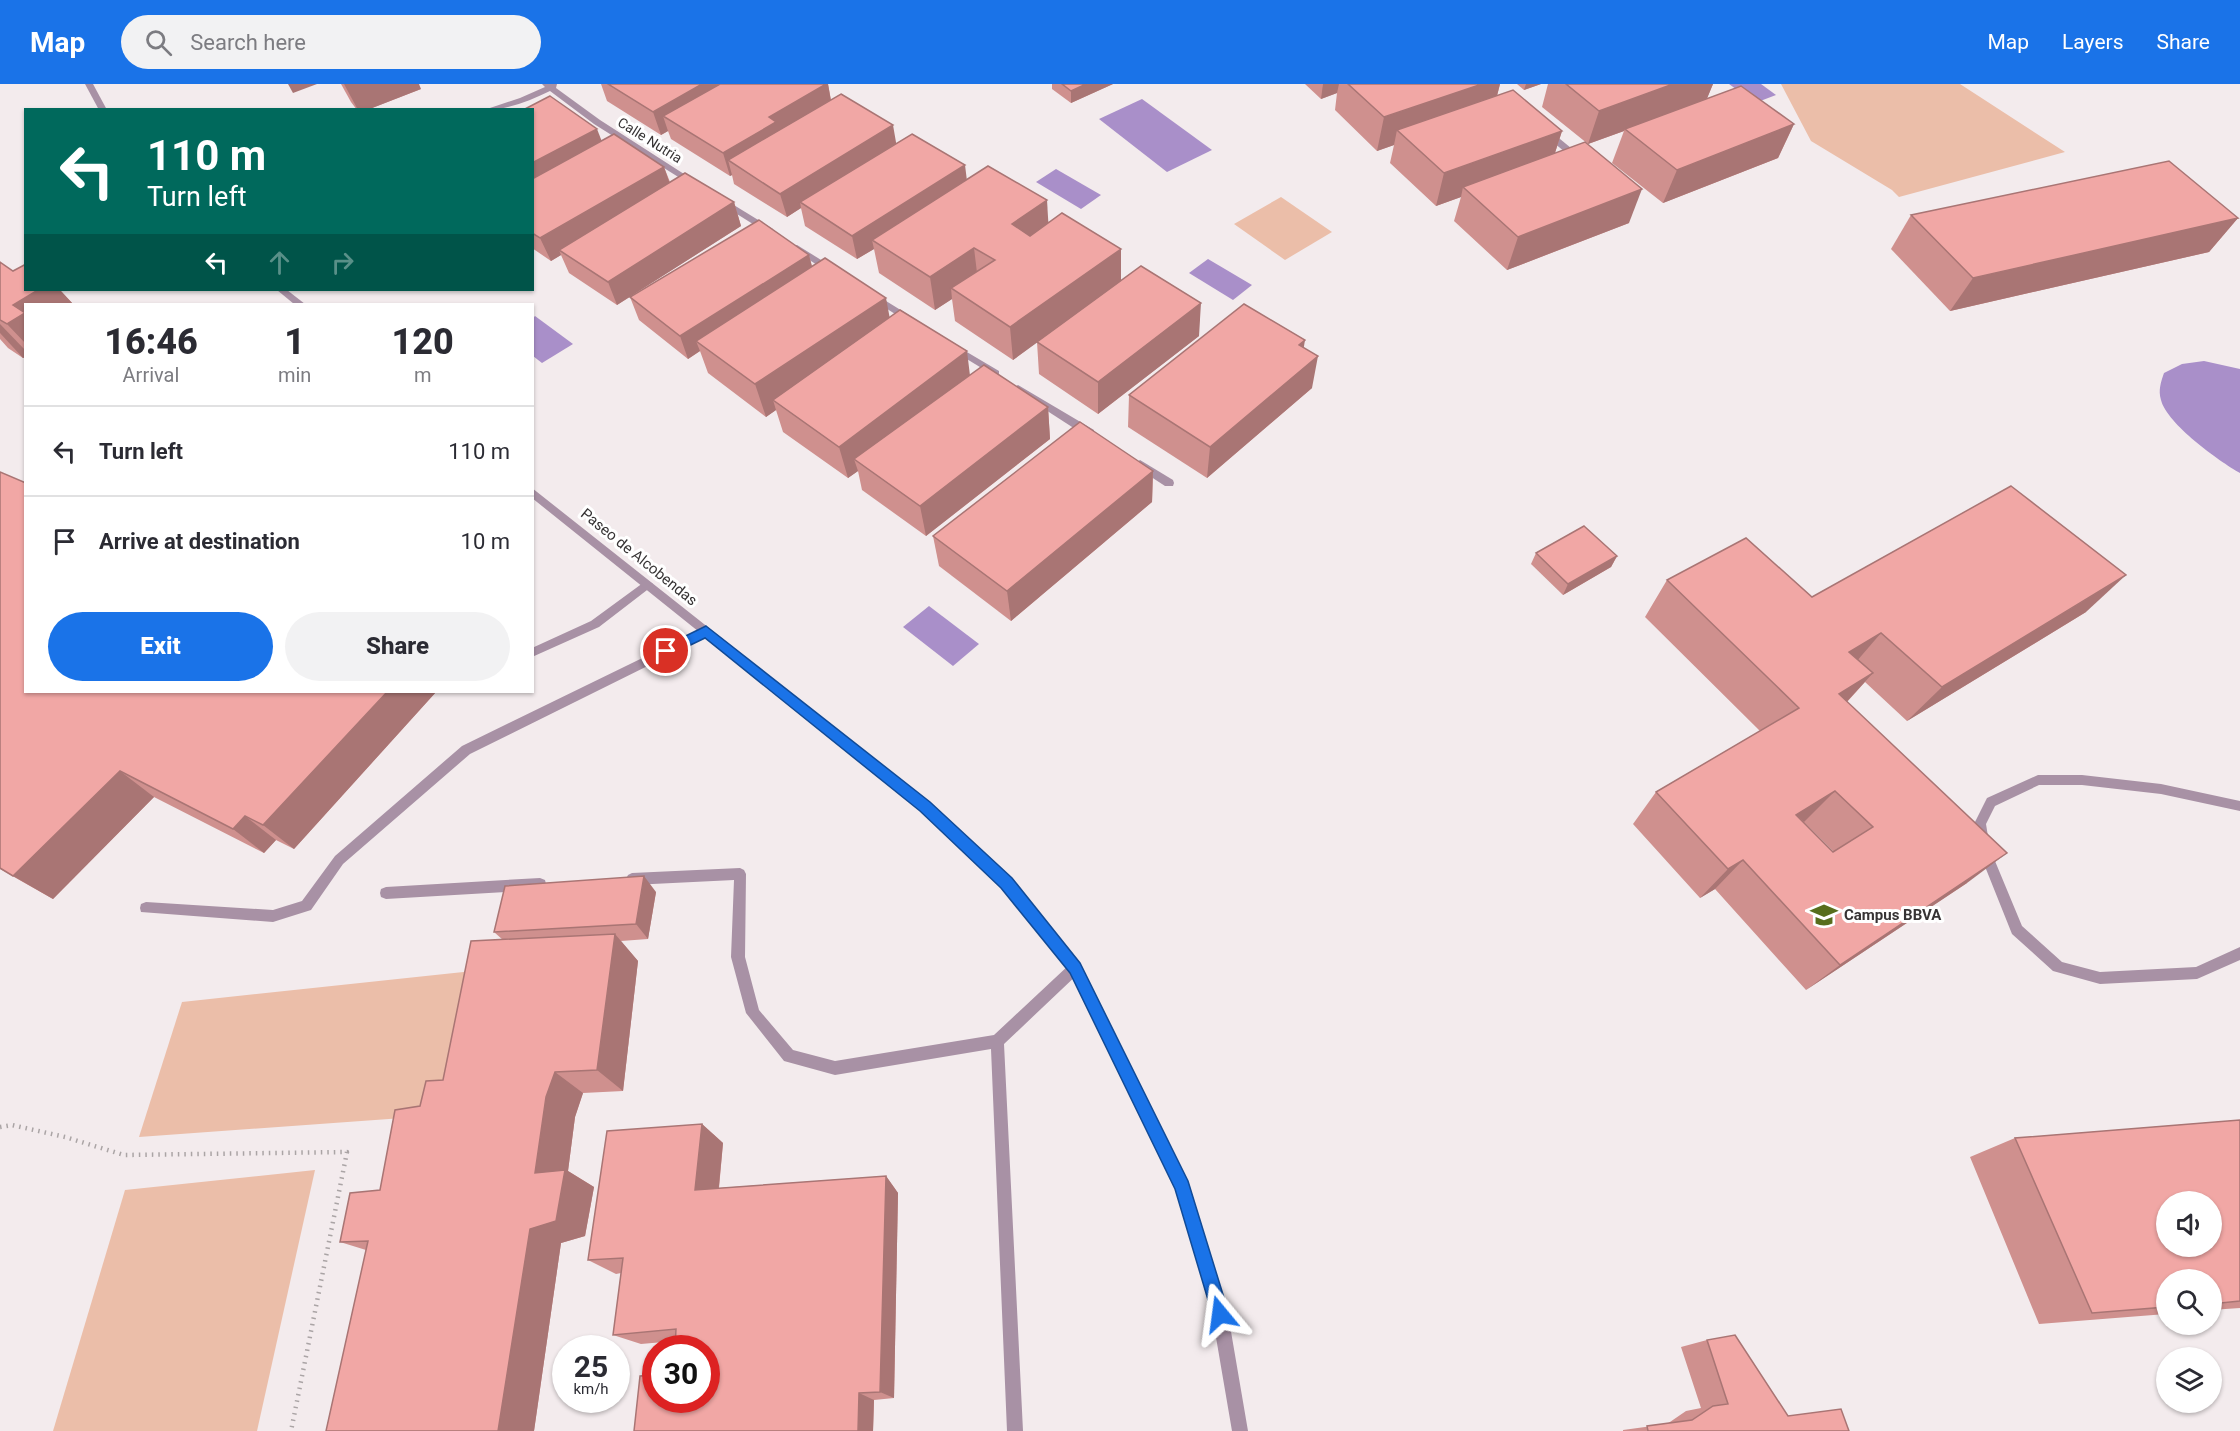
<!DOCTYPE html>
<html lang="en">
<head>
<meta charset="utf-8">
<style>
	:root { --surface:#fff; --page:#f2f2f3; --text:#2b2b33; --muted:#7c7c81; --line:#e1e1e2; --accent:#1a73e8 }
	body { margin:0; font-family:Roboto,sans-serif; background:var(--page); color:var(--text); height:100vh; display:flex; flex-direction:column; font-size:22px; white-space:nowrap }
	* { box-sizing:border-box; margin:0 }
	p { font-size:20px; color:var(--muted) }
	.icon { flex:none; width:33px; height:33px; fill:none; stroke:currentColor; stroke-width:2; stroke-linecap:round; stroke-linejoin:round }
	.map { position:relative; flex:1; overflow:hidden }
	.panel { position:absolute; left:24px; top:219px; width:510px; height:390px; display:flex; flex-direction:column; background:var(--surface); border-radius:0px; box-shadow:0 2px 4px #0004 }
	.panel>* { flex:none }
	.top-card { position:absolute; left:24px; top:24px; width:510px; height:183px; border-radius:0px; box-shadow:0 2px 4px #0004; background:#00695c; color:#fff; overflow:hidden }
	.tools { position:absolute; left:2156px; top:1107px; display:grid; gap:12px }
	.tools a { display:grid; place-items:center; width:66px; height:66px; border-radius:50%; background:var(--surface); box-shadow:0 2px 4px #0004; font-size:30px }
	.speed { position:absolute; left:552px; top:1251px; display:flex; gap:12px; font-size:30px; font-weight:700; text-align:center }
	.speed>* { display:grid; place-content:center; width:78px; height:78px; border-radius:50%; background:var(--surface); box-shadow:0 2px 4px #0004; line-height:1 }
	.speed small { font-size:15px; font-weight:400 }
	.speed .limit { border:9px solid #d22; background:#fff; color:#111 }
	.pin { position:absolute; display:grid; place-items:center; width:51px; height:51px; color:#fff; margin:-26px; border:3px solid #fff; border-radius:50%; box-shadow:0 2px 6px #0007 }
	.me { position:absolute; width:66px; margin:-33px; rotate:344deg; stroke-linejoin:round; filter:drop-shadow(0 0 4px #0008) }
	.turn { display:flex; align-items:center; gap:21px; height:126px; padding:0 24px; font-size:27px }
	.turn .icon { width:78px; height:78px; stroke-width:2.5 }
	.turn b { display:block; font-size:42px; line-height:51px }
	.lanes { display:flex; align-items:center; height:57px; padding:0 24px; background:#0003; justify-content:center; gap:30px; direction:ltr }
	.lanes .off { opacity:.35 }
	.eta { display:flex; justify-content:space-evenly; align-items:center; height:102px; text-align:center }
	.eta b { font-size:36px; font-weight:800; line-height:42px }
	.primary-button { display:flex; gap:12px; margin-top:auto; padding:12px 24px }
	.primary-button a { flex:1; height:69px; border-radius:36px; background:var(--accent); color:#fff; font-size:24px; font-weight:800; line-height:69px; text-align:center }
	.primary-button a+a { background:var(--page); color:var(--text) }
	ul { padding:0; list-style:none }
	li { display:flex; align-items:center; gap:18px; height:90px; padding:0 24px; border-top:2px solid var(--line) }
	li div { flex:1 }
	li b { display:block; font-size:22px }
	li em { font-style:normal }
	header { display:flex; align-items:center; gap:36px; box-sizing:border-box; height:84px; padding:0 30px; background:var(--accent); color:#fff }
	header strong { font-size:28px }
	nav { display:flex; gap:33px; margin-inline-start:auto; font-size:21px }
	.search { width:420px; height:54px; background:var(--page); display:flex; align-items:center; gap:15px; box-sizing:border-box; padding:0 21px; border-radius:33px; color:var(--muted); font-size:22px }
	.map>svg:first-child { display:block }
</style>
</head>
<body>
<header>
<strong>Map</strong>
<div class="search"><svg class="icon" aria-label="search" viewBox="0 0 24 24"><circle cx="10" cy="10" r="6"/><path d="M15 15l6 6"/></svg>Search here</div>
<nav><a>Map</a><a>Layers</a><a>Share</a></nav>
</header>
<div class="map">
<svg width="2240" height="1347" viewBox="0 0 2240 1347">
	<rect width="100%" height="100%" fill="#f3ebed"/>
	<g fill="#ebbea9">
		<polygon points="1781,0 1960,0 2065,68 1899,113 1892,106 1811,57"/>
		<polygon points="1281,113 1332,148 1285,176 1234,140"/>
		<polygon points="501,884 458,1030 139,1053 182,918"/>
		<polygon points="315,1086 257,1347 53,1347 125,1106"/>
	</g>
	<g fill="#a98fc9">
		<polygon points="1729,0 1761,0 1776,11 1755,19"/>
		<polygon points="1142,15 1212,66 1167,88 1099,35"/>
		<polygon points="1056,85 1101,111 1081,125 1036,98"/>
		<polygon points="1208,175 1252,201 1233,216 1189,189"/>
		<polygon points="535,232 573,260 542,279 533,272 533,234"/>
		<path d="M2204,277L2240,285V389C2219,377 2167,340 2161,316C2158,306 2161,298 2164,289L2182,280Z"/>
		<polygon points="929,522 979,560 953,582 903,543"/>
	</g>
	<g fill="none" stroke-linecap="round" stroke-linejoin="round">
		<polyline stroke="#aaa4a5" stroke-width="4.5" stroke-dasharray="1.5 5" stroke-linecap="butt" points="0,1043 12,1041 65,1053 124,1071 347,1068 291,1347"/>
		<g fill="#a891a5" fill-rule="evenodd">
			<polygon points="647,496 653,500 651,503 599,543 532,573 532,564 591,537"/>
			<polygon points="706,543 710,545 712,548 710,551 470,670 343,780 311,826 273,838 141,828 140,824 141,820 146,818 273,826 302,817 335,772 462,662"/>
			<polygon points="2038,691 2082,691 2161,700 2240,717 2240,727 2161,710 2082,701 2039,701 1995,722 1986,740 1990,765 2022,842 2062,878 2100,888 2196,883 2240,863 2240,876 2197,895 2100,900 2053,887 2012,850 1978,765 1974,740 1987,714"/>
			<polygon points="740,784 744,786 746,790 745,873 759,926 793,966 835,977 994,951 1070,880 1075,878 1080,880 1082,884 1080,888 1004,960 1023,1347 1007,1347 991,965 835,991 784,977 746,929 731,873 734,796 632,801 628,799 626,795 628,791 632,789"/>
			<polygon points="540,794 545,796 546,800 545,804 540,806 386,815 381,813 380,809 381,805 386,803"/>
		</g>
		<g fill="#a891a5" fill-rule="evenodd">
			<polygon points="85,0 93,0 107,26 99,26"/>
			<path d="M542,0H557L556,4L600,36L698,99L694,102L691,101L594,40L550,7C529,17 508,26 484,26L520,14L545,3Z"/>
			<polygon points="1543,46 1549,46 1582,73 1582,77 1576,77 1543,50"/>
			<polygon points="724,115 773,145 773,149 767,149 721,120 720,118"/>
			<polygon points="797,161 834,184 834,188 828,188 794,166 794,162"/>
			<polygon points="277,206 287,206 305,220 294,220"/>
			<polygon points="873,209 912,233 912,237 906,237 870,214 868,212"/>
			<polygon points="955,261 999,287 999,291 993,291 952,266 952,262"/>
			<polygon points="1018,301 1094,346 1094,352 1086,352 1015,306 1013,304"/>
			<polygon points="1140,376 1173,396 1174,399 1173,402 1165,402 1136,383 1135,380"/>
			<polygon points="532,404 929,718 1010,795 1080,880 1190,1103 1228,1230 1248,1347 1232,1347 1212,1230 1176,1105 1070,888 1002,803 921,726 532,414"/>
		</g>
	</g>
	<g fill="#cf908e" fill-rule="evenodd">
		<polygon points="341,0 344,0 421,5 367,26 357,26 351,18"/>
		<polygon points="601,0 828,0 831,16 897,60 1049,138 1121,197 1199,252 1098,330 1039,290 1037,258 1013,276 955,237 952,215 935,226 879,189 874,165 857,175 805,142 801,124 787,133 734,100 732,91 730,92 671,55 668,47 661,51 607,17"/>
		<polygon points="1052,0 1113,0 1071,19 1052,5"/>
		<polygon points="1305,0 1500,0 1497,12 1562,47 1555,69 1629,139 1507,186 1454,137 1461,113 1436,122 1390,79 1394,61 1377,67 1335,26 1337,9 1321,15"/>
		<polygon points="1517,0 1541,0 1524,6"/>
		<polygon points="1548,0 1713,0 1707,14 1794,40 1778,74 1663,119 1612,79 1624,47 1588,60 1542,23"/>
		<polygon points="532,26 602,57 664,83 670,98 734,118 741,142 617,221 569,189 561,171 551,177 532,164"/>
		<polygon points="1911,131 2238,134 2209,168 1950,227 1891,165"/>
		<polygon points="809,171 812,182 889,233 970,291 1048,323 1050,355 926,452 862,406 858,387 848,394 783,348 776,326 766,333 708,289 700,267 688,275 639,236 630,213"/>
		<polygon points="0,178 26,206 60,206 73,220 26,220 26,273 23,274 8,264 0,255"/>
		<polygon points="1304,264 1312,304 1207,394 1128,343 1129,311"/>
		<polygon points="1153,387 1152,418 1011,537 939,482 933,452"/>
		<polygon points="0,388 436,608 294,765 276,756 264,769 154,713 53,815 0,785"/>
		<polygon points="1536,469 1617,472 1611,483 1563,511 1531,480"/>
		<path d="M1667,496L1812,513L2086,528L1907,637L1865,598L1847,618L1967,799L1806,906L1715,805L1700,814L1633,740L1656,708L1760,647L1645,533ZM1804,738L1834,768H1833Z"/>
		<polygon points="656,808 648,855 621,857 638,877 623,1007 583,1009 575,1033 568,1087 594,1103 585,1152 561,1159 534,1347 326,1347 366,1166 340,1158 380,1106 420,1022 443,996 503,856 494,848"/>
		<polygon points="2240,1036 2240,1224 2211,1226 2211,1196 2166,1196 2166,1230 2039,1240 1970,1073 2015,1054"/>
		<polygon points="702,1040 723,1059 719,1104 886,1092 898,1109 894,1314 874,1316 873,1347 634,1347 706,1316 675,1257 641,1260 613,1251 621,1189 616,1190 588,1176"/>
		<polygon points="1707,1256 1788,1332 1849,1347 1623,1347 1623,1346 1667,1340 1686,1327 1701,1324 1681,1263"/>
	</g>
	<g fill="#a97574">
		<polygon points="288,0 317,0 293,9"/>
		<polygon points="344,0 419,0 421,5 367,26 358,26"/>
		<polygon points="702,0 750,0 663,32 668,47 661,51 653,28"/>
		<polygon points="826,0 828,0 832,23 728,76 732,91 730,92 723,69 769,33"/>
		<polygon points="1086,0 1113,0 1071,19 1071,7"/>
		<polygon points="1323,0 1339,0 1337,9 1321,15"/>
		<polygon points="1482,0 1500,0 1493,27 1397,46 1394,61 1377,67 1384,33"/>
		<polygon points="1526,0 1541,0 1524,6"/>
		<polygon points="1673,0 1713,0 1706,17 1625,45 1624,47 1588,60 1599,27"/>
		<polygon points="1794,40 1778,74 1663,119 1677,86"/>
		<polygon points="893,41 897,64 800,118 801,124 787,133 780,110"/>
		<polygon points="597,45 606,68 532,108 532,79"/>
		<polygon points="1562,47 1551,81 1463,103 1461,113 1436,122 1444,89"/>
		<polygon points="965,81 968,105 872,156 874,165 857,175 852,152"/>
		<polygon points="664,83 672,106 559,166 561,171 551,177 540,154"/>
		<polygon points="1642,105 1629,139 1507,186 1518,153"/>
		<polygon points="1047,116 1049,150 1014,174 1012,140"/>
		<polygon points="734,118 741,142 617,221 608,198"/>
		<polygon points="2238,134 2209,168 1950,227 1973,194"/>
		<polygon points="974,164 978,197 951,204 952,215 935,226 930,193"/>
		<polygon points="1121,165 1121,198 1013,276 1010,243"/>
		<polygon points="809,171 815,195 696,257 700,267 688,275 680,252"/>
		<polygon points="38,206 60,206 73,220 26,220 26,260 7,240 13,221"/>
		<polygon points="886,214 892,246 773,316 776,326 766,333 755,300"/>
		<polygon points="1201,219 1199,252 1098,330 1098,298"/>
		<polygon points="0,240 26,267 26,273 23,274 0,249"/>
		<polygon points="1305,256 1300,287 1318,272 1312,304 1207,394 1210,363 1299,261"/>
		<polygon points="967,267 971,300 854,375 858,387 848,394 839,363"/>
		<polygon points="1048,323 1050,355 926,452 920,422"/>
		<polygon points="1153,387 1152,418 1011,537 1007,507"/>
		<polygon points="1617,472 1611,483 1563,511 1568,500"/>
		<polygon points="2126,491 2086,528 1907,637 1942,603"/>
		<polygon points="1881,549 1850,585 1849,568"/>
		<polygon points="1873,589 1841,624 1839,610"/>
		<polygon points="387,608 436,608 294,765 263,741"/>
		<polygon points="120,687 154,713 53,815 13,792"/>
		<polygon points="1835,707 1804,738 1796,731"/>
		<polygon points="245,732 276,756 264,769 233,745"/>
		<polygon points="2007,769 1967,799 1806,906 1840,881"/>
		<polygon points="1743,776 1715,805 1700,814 1728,785"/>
		<polygon points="644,792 656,808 648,855 636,840"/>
		<polygon points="615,850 638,877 623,1007 597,986"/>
		<polygon points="555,988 583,1009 575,1033 568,1087 594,1103 585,1152 561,1159 534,1347 498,1347 546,1013"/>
		<polygon points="702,1040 723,1059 717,1122 695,1106"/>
		<polygon points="886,1092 898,1109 894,1314 880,1308"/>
		<polygon points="859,1309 874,1316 873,1347 858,1347"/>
	</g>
	<g fill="#f1a7a5" stroke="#a97574" stroke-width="1.5" fill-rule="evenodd">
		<polygon points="608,0 702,0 653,28"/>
		<polygon points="720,0 826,0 769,33 776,38 723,69 663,32"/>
		<polygon points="1062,0 1086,0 1071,7"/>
		<polygon points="1348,0 1482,0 1384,33"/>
		<polygon points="1566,0 1673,0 1599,27"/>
		<polygon points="1741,2 1794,40 1677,86 1625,45"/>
		<polygon points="1513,6 1562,47 1444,89 1397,46"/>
		<polygon points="841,10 893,41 780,110 728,76"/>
		<polygon points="550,12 597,45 532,79 532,26 523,26"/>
		<polygon points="614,50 664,83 540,154 532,149 532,95"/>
		<polygon points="912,50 965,81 852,152 800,118"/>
		<polygon points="1585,58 1642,105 1518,153 1463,103"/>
		<polygon points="2169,77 2238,134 1973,194 1911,131"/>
		<polygon points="988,82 1047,116 1012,140 1030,152 1062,129 1121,165 1010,243 951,204 995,176 974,164 930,193 872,156"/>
		<polygon points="685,89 734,118 608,198 559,166"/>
		<polygon points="759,136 809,171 680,252 630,213"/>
		<polygon points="825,174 886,214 755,300 696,257"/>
		<polygon points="0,178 13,187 26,180 26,206 38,206 13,221 25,229 7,240 0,236"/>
		<polygon points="1141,182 1201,219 1098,298 1037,258"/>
		<polygon points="1244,220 1305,256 1299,261 1318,272 1210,363 1129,311"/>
		<polygon points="900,226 967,267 839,363 773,316"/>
		<polygon points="984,281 1048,323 920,422 854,375"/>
		<polygon points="1080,338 1153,387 1007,507 933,452"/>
		<polygon points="0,388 26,399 26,608 387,608 263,741 245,732 233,745 120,687 13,792 0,784"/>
		<path d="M2011,402L2126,491L1942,603L1881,549L1849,568L1873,589L1839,610L2007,769L1840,881L1743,776L1728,785L1656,708L1799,624L1667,496L1746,454L1812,513ZM1835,707L1873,743L1833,768L1796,731Z"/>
		<polygon points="1584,442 1617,472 1568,500 1536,469"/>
		<polygon points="644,792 636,840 494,848 505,802"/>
		<polygon points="615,850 597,986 555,988 546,1013 535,1089 565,1086 556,1137 530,1145 498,1347 326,1347 368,1157 340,1158 350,1109 380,1106 395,1026 420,1022 426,997 443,996 471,857"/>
		<path d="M2240,1036V1217L2211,1220V1196H2166V1223L2092,1229L2015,1054ZM2166,1118H2211V1162H2166Z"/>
		<polygon points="702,1040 695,1106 886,1092 880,1308 859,1309 858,1347 634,1347 640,1292 656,1291 656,1316 706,1316 706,1264 675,1264 676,1245 613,1251 623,1174 588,1176 607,1047"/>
		<polygon points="1735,1251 1788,1332 1841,1325 1849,1347 1648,1347 1647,1342 1692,1336 1713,1322 1728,1320 1707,1256"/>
	</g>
	<polygon fill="#1a73e8" stroke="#114b97" stroke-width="1.5" points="706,542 930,718 1012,794 1080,879 1188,1097 1229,1230 1227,1236 1220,1239 1214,1236 1175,1105 1070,889 1001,804 920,727 705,554 670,571 661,571 659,567 661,564"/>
	<defs>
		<symbol id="university-bare" viewBox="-9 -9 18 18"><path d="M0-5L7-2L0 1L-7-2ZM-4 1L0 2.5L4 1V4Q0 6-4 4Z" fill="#576d1c" stroke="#fff" stroke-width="2.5" paint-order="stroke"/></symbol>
	</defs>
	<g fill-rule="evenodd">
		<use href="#university-bare" x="1805" y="812" width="38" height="38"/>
	</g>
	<g text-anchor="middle" stroke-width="6" stroke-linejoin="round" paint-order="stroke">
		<g font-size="14" fill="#363334" stroke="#fff">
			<text transform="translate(650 56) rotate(32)" y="5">Calle Nutria</text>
		</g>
		<g font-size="15" fill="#363334" stroke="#fff">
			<text transform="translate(639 473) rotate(39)" y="5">Paseo de Alcobendas</text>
		</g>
		<g font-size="15" font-weight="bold" fill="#363334" stroke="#fff" text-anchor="start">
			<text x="1844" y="836">Campus BBVA</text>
		</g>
	</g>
</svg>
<div class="tools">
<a><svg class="icon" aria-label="sound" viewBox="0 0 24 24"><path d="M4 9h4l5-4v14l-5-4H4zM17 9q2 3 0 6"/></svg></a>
<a><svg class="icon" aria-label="search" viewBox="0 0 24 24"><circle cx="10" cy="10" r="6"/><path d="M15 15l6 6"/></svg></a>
<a><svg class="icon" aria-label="layers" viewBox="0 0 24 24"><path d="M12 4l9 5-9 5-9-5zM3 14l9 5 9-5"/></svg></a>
</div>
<div class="speed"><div>25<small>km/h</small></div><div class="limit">30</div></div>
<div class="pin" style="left:666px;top:567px;background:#d93025"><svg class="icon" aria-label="arrive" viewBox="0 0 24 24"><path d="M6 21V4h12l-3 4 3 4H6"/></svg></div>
<svg class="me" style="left:1220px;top:1230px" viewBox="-20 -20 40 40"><path d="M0-17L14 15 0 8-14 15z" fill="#1a73e8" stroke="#fff" stroke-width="4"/></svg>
<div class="top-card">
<div class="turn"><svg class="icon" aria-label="left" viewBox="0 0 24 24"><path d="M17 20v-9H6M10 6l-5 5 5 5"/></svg><div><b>110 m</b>Turn left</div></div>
<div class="lanes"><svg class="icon" aria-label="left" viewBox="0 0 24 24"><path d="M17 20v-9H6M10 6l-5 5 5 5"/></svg><svg class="icon off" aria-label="ahead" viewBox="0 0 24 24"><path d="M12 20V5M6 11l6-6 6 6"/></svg><svg class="icon off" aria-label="right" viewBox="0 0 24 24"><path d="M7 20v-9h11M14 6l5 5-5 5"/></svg></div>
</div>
<section class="panel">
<div class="eta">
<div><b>16:46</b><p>Arrival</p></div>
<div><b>1</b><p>min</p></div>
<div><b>120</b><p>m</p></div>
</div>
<ul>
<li><svg class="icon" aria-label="left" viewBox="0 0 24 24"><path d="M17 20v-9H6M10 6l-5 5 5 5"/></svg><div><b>Turn left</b></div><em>110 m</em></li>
<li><svg class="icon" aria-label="arrive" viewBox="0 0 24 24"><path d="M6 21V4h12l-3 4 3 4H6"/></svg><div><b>Arrive at destination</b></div><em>10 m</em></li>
</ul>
<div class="primary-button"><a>Exit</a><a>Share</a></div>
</section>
</div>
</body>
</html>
